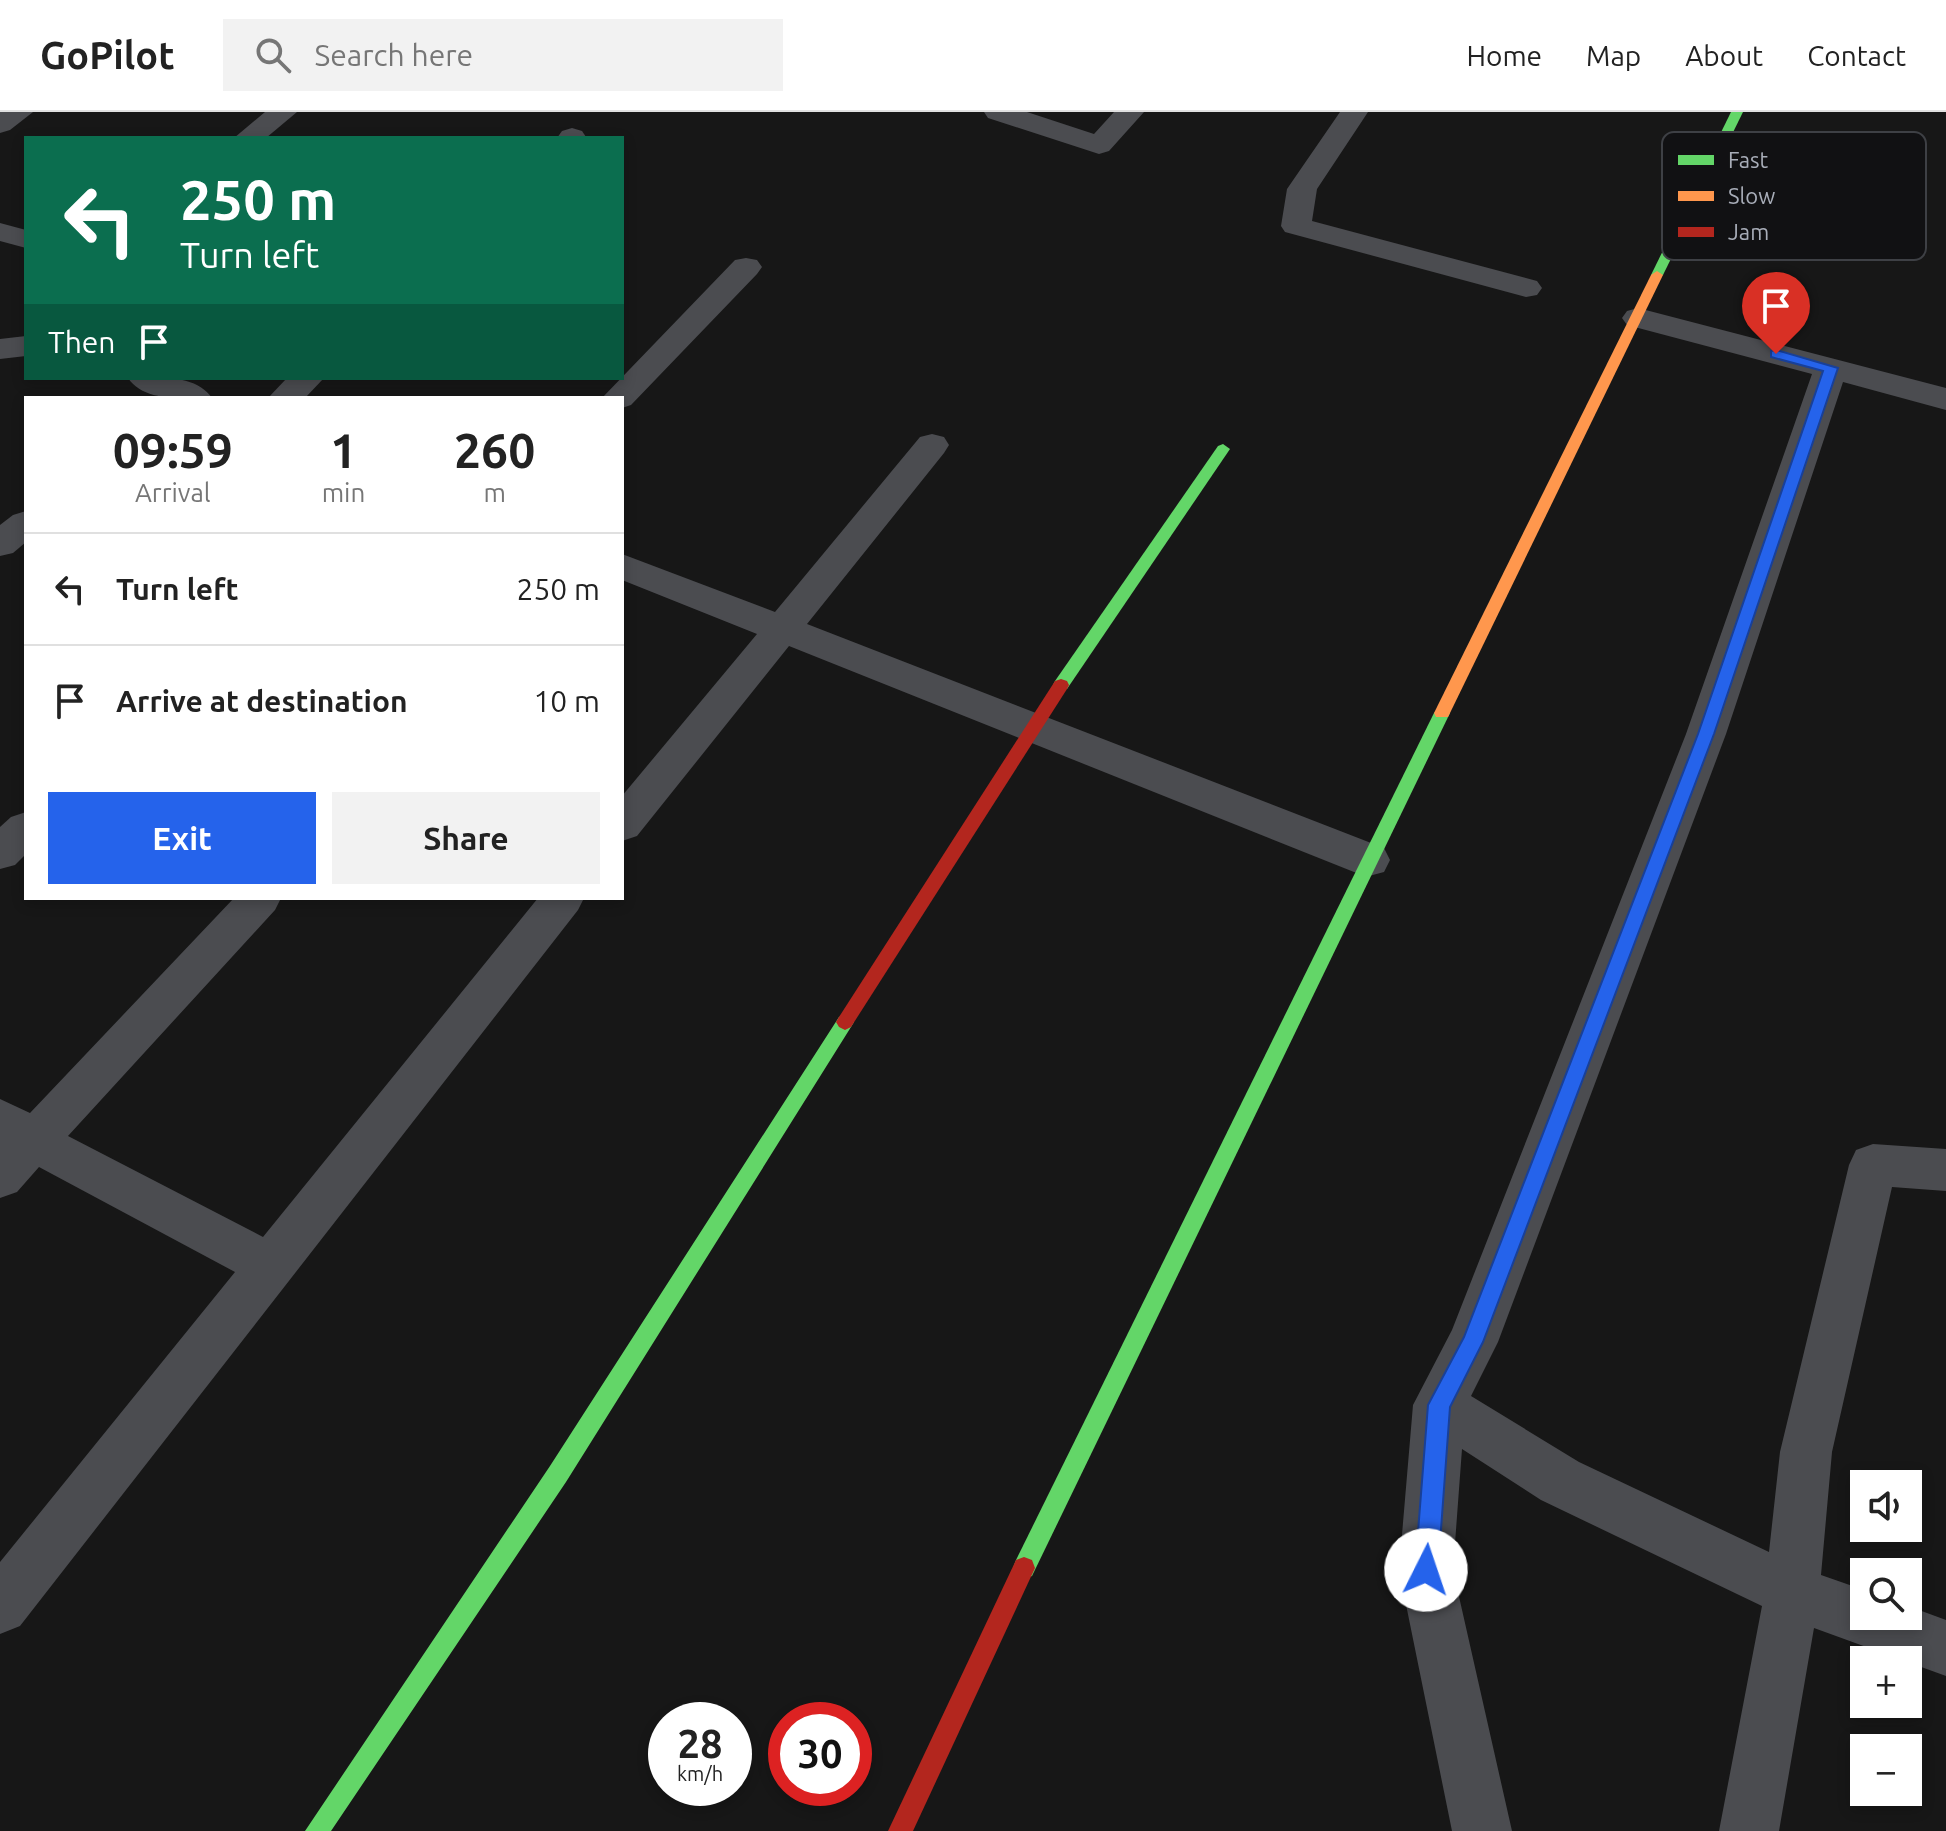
<!DOCTYPE html>
<html lang="en">
<head>
<meta charset="utf-8">
<style>
	:root { --surface:#fff; --page:#f2f2f2; --text:#222; --muted:#767676; --line:#e0e0e0; --accent:#2563eb }
	body { margin:0; font-family:Ubuntu,sans-serif; background:var(--page); color:var(--text); height:100vh; display:flex; flex-direction:column; font-size:30px; white-space:nowrap }
	* { box-sizing:border-box; margin:0 }
	p { font-size:26px; color:var(--muted) }
	.icon { flex:none; width:44px; height:44px; fill:none; stroke:currentColor; stroke-width:2; stroke-linecap:round; stroke-linejoin:round }
	.map { position:relative; flex:1; overflow:hidden }
	.details { position:absolute; left:24px; top:284px; width:600px; height:504px; display:flex; flex-direction:column; background:var(--surface); border-radius:0px; box-shadow:0 4px 12px #0003 }
	.details>* { flex:none }
	.hud { position:absolute; left:24px; top:24px; width:600px; height:244px; border-radius:0px; box-shadow:0 4px 12px #0003; background:#0b6e4f; color:#fff; overflow:hidden }
	.buttons { position:absolute; left:1850px; top:1358px; display:grid; gap:16px }
	.buttons a { display:grid; place-items:center; width:72px; height:72px; border-radius:0px; background:var(--surface); box-shadow:0 4px 12px #0003; font-size:40px }
	.speed { position:absolute; left:648px; top:1590px; display:flex; gap:16px; font-size:40px; font-weight:700; text-align:center }
	.speed>* { display:grid; place-content:center; width:104px; height:104px; border-radius:50%; background:var(--surface); box-shadow:0 4px 12px #0003; line-height:1 }
	.speed small { font-size:20px; font-weight:400 }
	.speed .limit { border:12px solid #d22; background:#fff; color:#111 }
	.pin { position:absolute; display:grid; place-items:center; width:68px; height:68px; color:#fff; margin:-82px -34px; border-radius:50% 50% 50% 0; rotate:-45deg; box-shadow:0 0 8px #0007 }
	.pin .icon { rotate:45deg }
	.me { position:absolute; width:88px; margin:-44px; rotate:4deg; stroke-linejoin:round; filter:drop-shadow(0 0 6px #0008) }
	.turn { display:flex; align-items:center; gap:28px; height:168px; padding:0 24px; font-size:36px }
	.turn .icon { width:104px; height:104px; stroke-width:2.5 }
	.turn b { display:block; font-size:56px; line-height:68px }
	.then { display:flex; align-items:center; height:76px; padding:0 24px; background:#0003; gap:16px; font-size:30px }
	.eta { display:flex; justify-content:space-evenly; align-items:center; height:136px; text-align:center }
	.eta b { font-size:48px; font-weight:700; line-height:56px }
	.button { display:flex; gap:16px; margin-top:auto; padding:16px 24px }
	.button a { flex:1; height:92px; border-radius:0px; background:var(--accent); color:#fff; font-size:32px; font-weight:700; line-height:92px; text-align:center }
	.button a+a { background:var(--page); color:var(--text) }
	ul { padding:0; list-style:none }
	li { display:flex; align-items:center; gap:24px; height:112px; padding:0 24px; border-top:2px solid var(--line) }
	li div { flex:1 }
	li b { display:block; font-size:30px }
	li em { font-style:normal }
	header { display:flex; align-items:center; gap:48px; box-sizing:border-box; height:112px; padding:0 40px; background:var(--surface); border-bottom:2px solid var(--line) }
	header strong { font-size:38px }
	nav { display:flex; gap:44px; margin-inline-start:auto; font-size:28px }
	.search { width:560px; height:72px; background:var(--page); display:flex; align-items:center; gap:20px; box-sizing:border-box; padding:0 28px; border-radius:0px; color:var(--muted); font-size:30px }
	.map>svg:first-child { display:block }
</style>
</head>
<body>
<header>
<strong>GoPilot</strong>
<div class="search"><svg class="icon" aria-label="search" viewBox="0 0 24 24"><circle cx="10" cy="10" r="6"/><path d="M15 15l6 6"/></svg>Search here</div>
<nav><a>Home</a><a>Map</a><a>About</a><a>Contact</a></nav>
</header>
<div class="map">
<svg width="1946" height="1719" viewBox="0 0 1946 1719">
	<rect width="100%" height="100%" fill="#171717"/>
	<g fill="none" stroke-linecap="round" stroke-linejoin="round">
		<g fill="#4b4c50" fill-rule="evenodd">
			<polygon points="0,0 33,0 10,18 0,21"/>
			<polygon points="265,0 297,0 266,26 234,26"/>
			<polygon points="984,0 1027,0 1094,22 1114,0 1144,0 1109,39 1099,42 988,6"/>
			<polygon points="1340,0 1368,0 1317,77 1312,109 1537,169 1542,176 1537,183 1526,185 1285,120 1281,114 1287,77"/>
			<polygon points="572,16 582,19 586,25 557,26 562,19"/>
			<polygon points="0,111 26,118 26,136 0,129"/>
			<polygon points="746,146 757,148 762,155 757,162 631,293 622,296 622,286 602,286 735,148"/>
			<polygon points="1638,196 1946,276 1946,298 1843,270 1726,622 1498,1230 1471,1284 1579,1350 1769,1440 1780,1340 1849,1053 1856,1038 1873,1032 1946,1037 1946,1079 1892,1075 1832,1340 1821,1463 1864,1478 1864,1504 1908,1504 1908,1494 1946,1508 1946,1564 1814,1516 1779,1719 1719,1719 1762,1494 1541,1388 1462,1337 1453,1458 1512,1719 1452,1719 1399,1458 1413,1293 1452,1218 1686,622 1812,262 1627,213 1622,206 1627,199"/>
			<polygon points="26,224 26,244 0,247 0,227"/>
			<path d="M128,266C154,266 195,261 212,286C186,286 145,291 128,266Z"/>
			<polygon points="287,266 324,266 305,286 268,286"/>
			<polygon points="932,322 944,325 949,333 944,341 807,512 1384,736 1390,748 1384,760 1369,764 1354,760 789,534 637,724 622,729 622,684 757,522 622,468 622,442 775,500 920,325"/>
			<polygon points="26,399 26,430 13,441 0,444 0,413 13,403"/>
			<polygon points="26,700 26,742 15,753 0,757 0,715 11,705"/>
			<polygon points="234,786 281,786 275,798 68,1024 263,1125 538,786 584,786 578,798 20,1514 0,1522 0,1450 235,1160 39,1055 17,1080 0,1086 0,987 30,1001"/>
		</g>
		<g fill="#63d668" fill-rule="evenodd">
			<polygon points="1731,0 1743,0 1663,163 1652,166 1651,163"/>
			<polygon points="1223,332 1230,337 1067,577 1055,577 1053,573 1055,569 1218,334"/>
			<polygon points="1442,595 1450,601 1032,1464 1024,1467 1016,1464 1013,1456 1016,1448 1434,601"/>
			<polygon points="845,902 851,905 854,910 851,915 566,1370 331,1719 305,1719 550,1354 839,905"/>
		</g>
		<polygon fill="#ff974d" fill-rule="evenodd" points="1657,159 1663,163 1450,601 1448,605 1436,605 1434,601 1651,163"/>
		<g fill="#b3261e" fill-rule="evenodd">
			<polygon points="1061,567 1067,569 1069,573 1067,577 851,915 845,918 839,915 836,910 839,905 1055,569"/>
			<polygon points="1024,1445 1032,1448 1035,1456 913,1719 888,1719 1016,1448"/>
		</g>
	</g>
	<polygon fill="#2563eb" stroke="#184099" stroke-width="2" points="1776,238 1838,256 1714,622 1483,1230 1450,1295 1438,1458 1434,1466 1426,1470 1418,1466 1415,1458 1428,1293 1464,1225 1698,622 1823,259 1771,245 1771,239"/>
	<rect x="1662" y="20" width="264" height="128" rx="12" fill="#111113" stroke="#3e4045" stroke-width="2"/>
	<rect x="1678" y="43" width="36" height="10" fill="#63d668"/>
	<rect x="1678" y="79" width="36" height="10" fill="#ff974d"/>
	<rect x="1678" y="115" width="36" height="10" fill="#b3261e"/>
	<g font-size="22" fill="#a8adb8">
		<text x="1728" y="56">Fast</text>
		<text x="1728" y="92">Slow</text>
		<text x="1728" y="128">Jam</text>
	</g>
</svg>
<div class="buttons">
<a><svg class="icon" aria-label="sound" viewBox="0 0 24 24"><path d="M4 9h4l5-4v14l-5-4H4zM17 9q2 3 0 6"/></svg></a>
<a><svg class="icon" aria-label="search" viewBox="0 0 24 24"><circle cx="10" cy="10" r="6"/><path d="M15 15l6 6"/></svg></a>
<a>+</a>
<a>−</a>
</div>
<div class="speed"><div>28<small>km/h</small></div><div class="limit">30</div></div>
<div class="pin" style="left:1776px;top:242px;background:#d93025"><svg class="icon" aria-label="arrive" viewBox="0 0 24 24"><path d="M6 21V4h12l-3 4 3 4H6"/></svg></div>
<svg class="me" style="left:1426px;top:1458px" viewBox="-20 -20 40 40"><circle r="19" fill="#fff"/><path d="M0-13L10 11 0 6-10 11z" fill="#2563eb"/></svg>
<div class="hud">
<div class="turn"><svg class="icon" aria-label="left" viewBox="0 0 24 24"><path d="M17 20v-9H6M10 6l-5 5 5 5"/></svg><div><b>250 m</b>Turn left</div></div>
<div class="then">Then<svg class="icon" aria-label="arrive" viewBox="0 0 24 24"><path d="M6 21V4h12l-3 4 3 4H6"/></svg></div>
</div>
<section class="details">
<div class="eta">
<div><b>09:59</b><p>Arrival</p></div>
<div><b>1</b><p>min</p></div>
<div><b>260</b><p>m</p></div>
</div>
<ul>
<li><svg class="icon" aria-label="left" viewBox="0 0 24 24"><path d="M17 20v-9H6M10 6l-5 5 5 5"/></svg><div><b>Turn left</b></div><em>250 m</em></li>
<li><svg class="icon" aria-label="arrive" viewBox="0 0 24 24"><path d="M6 21V4h12l-3 4 3 4H6"/></svg><div><b>Arrive at destination</b></div><em>10 m</em></li>
</ul>
<div class="button"><a>Exit</a><a>Share</a></div>
</section>
</div>
</body>
</html>
